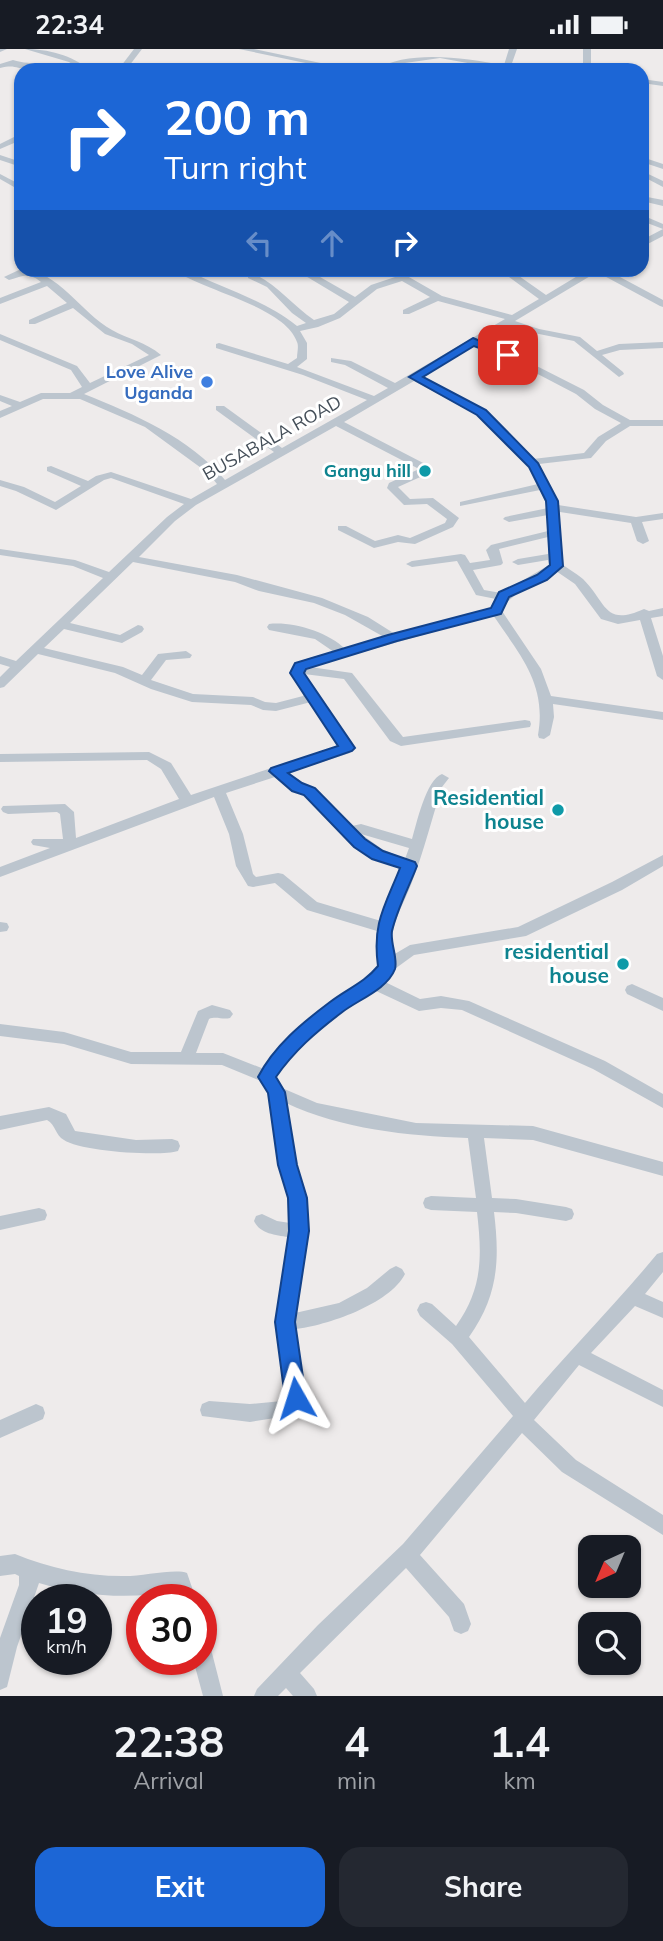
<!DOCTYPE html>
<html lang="en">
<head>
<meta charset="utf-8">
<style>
	:root { --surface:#171b24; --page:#242831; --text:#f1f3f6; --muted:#9ea1a6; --accent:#1c66d6 }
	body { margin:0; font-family:Mulish,sans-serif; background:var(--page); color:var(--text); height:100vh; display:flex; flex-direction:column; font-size:26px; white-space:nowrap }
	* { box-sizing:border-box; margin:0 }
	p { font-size:23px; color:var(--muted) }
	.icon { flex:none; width:38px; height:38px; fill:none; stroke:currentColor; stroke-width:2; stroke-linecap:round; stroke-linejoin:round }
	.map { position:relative; height:1647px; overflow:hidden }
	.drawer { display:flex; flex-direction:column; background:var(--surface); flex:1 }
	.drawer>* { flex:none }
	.hud { position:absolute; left:14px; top:14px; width:635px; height:214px; border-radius:21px; box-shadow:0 2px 5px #0004; background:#1c66d6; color:#fff; overflow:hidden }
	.needle { width:46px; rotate:224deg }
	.controls { position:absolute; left:578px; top:1486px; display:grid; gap:14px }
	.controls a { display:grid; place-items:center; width:63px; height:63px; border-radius:14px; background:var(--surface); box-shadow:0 2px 5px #0004; font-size:35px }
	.speed { position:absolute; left:21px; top:1535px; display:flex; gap:14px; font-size:35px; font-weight:700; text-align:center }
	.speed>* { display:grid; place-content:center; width:91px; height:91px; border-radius:50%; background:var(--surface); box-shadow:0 2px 5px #0004; line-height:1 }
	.speed small { font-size:18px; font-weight:400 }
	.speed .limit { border:10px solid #d22; background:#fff; color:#111 }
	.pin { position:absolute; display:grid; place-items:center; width:60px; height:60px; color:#fff; margin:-30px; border-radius:14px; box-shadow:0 4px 10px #0006 }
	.me { position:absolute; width:77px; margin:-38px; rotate:354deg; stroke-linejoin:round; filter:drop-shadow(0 0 5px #0008) }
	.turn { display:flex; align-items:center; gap:24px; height:147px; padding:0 35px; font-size:32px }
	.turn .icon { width:91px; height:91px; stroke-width:2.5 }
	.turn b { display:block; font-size:49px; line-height:60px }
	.lanes { display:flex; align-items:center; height:66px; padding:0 35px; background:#0003; justify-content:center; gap:35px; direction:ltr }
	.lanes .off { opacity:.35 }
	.eta { display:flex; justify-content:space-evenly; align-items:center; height:119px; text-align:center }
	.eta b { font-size:42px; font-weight:700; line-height:49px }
	.button { display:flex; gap:14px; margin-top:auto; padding:14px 35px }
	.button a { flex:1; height:80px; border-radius:21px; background:var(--accent); color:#fff; font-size:28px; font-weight:700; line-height:80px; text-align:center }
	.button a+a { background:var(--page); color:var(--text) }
	.status { display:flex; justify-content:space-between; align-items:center; height:49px; padding:0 35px; background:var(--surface); direction:ltr }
	.status svg { height:19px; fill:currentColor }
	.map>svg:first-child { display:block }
</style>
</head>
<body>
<div class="status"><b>22:34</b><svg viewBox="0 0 49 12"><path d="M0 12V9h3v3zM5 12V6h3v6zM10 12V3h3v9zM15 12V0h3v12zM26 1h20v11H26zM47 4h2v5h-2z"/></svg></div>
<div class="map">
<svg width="663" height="1647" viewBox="0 0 663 1647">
	<rect width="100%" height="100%" fill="#eeebeb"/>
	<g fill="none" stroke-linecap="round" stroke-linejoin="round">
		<g fill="#bcc5ce" fill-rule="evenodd">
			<polygon points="0,0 7,0 0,3"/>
			<path d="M25,0C47,0 73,6 89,21H81L69,13Z"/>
			<polygon points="134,0 142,0 126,21 118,21"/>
			<polygon points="239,0 254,0 354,21 339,21"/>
			<path d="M509,0H517L511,17L523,21H506L440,9L398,15L383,21H373C411,0 462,9 504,16Z"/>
			<rect x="583" y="0" width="8" height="21"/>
			<path d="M13,11C32,17 53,12 71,21C56,21 43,20 29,20C15,20 16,15 0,19V15Z"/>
			<polygon points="642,30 663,33 663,37 642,34"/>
			<polygon points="18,86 21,86 21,91 0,100 0,95"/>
			<polygon points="0,106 21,113 21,118 0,111"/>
			<polygon points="642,108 663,115 663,120 642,113"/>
			<polygon points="642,122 663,132 663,138 642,127"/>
			<polygon points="0,125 21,136 21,142 0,130"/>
			<polygon points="642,147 663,151 663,157 642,152"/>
			<polygon points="642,166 663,175 663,187 642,198 642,191 663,180 642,172"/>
			<path d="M21,220C58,221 81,264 112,281C128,290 146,293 161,306L84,345C134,365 190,389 225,431L274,403L216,361V357H224L282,399L367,351L303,326L216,299V295L219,294L288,315L297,309C297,304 299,297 297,293C285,257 202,242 173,220H185C223,240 263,250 297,277L306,274L292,264L267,238L248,229V222L262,220L256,226C279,237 293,257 314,271L334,265L349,253L294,220H306L355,248L371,236L395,228L383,220H395L442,247L512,266L539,250L498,220H509L546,246L589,220H605L663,251V258L660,257L597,223L515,272L539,280L580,288L597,302L619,295L663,293V299L620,301L602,306L623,323L624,325L619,328L574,292L534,284L508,276L480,292L511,304L584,341L603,356L630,371H663V377H630L606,392L591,409L539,415L558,456L636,468L663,464V470L642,473L649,492L643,495L637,492L631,474L560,463V514C567,519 576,524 583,530C607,554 604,578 644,560L649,562L663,559V567L651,569L663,607V631L657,627L640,571L618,575L601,570L575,535L556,522L520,542L500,559L541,620L551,647L663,663V671L553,655L554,668L550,686L544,690L539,689L538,686C547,635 520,606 493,566L310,618L352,624L403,688L525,671L530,672L531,675L530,678L401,697L390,692L344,630L304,625L353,696L350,704L288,724L318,743L352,777L361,775L412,790C417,773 426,731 442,725L449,729L442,738C432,769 424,802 412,833C402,860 388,877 393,906L410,896L518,878L612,833L663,806V817L622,841L526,887L414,906L392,922L383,932L420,950L441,947L469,952L605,1012L663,1045V1059L593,1020L462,961L441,959L419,962L374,941C335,967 302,988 275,1028L282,1039L317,1054L416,1074L533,1077L663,1113V1127L533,1091L484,1089L492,1149L516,1150L566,1158L572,1160L574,1165L572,1170L566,1172L516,1164L494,1163C500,1212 498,1247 469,1288L525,1354C568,1303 615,1256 657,1205L663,1203V1223L645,1245L663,1253V1269L635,1257L591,1304L663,1341V1358L579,1316L534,1371L576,1411L663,1466V1486L562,1423L522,1384L420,1506L464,1555L471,1575L468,1582L461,1585L454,1582L449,1568L406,1519L300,1624L314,1640L317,1647H293L286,1639L278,1647H254L257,1640L318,1576L403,1495L513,1367L452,1295L420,1267L417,1261L420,1255L426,1253L432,1255L456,1277C483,1239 482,1207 477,1163L431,1161L425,1159L423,1154L425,1149L431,1147L476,1149L468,1089C407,1087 342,1080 286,1054L296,1116L306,1149L307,1171L295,1264L339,1254L367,1239L390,1220L396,1217L402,1220L405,1225C390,1255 326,1277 295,1280L305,1349L294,1366L250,1373L202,1367L200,1361L202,1355L209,1352L250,1355L282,1352L287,1347L276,1273L288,1188C276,1186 260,1185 254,1172L256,1167L262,1165L277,1172L290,1174L291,1171L290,1149L280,1116L268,1044L261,1032L222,1016L131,1015L64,995L0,987V975L64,983L131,1003H181L198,962L212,956L230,961L233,965L230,969C223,971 216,967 209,970L196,1004H223L264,1020C280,997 299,977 322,960C342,946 363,935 379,917L376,891L377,882L307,861L275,834L253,838L248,837L236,817L229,785L214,748L0,828V818L50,799L33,796L31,793L33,790H63L60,765L57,763L8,765L3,763L1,760L3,757L65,755L74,763L76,789L179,750L161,720L147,711L0,713V705L149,703L171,714L191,746L340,696L311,653L276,662L263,661L251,656L192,653L151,640L115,624L38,605L4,638L0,639V628L10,618L0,615V607L16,612L103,529L73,517L0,506V500L75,511L109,523L167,468L184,455L111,429L104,431L56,461L16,442L0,437V431L24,438L55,453L81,437L47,422V418L51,417L88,432L96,427L111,423L191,450L217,435L208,424L145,378L80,350H43L0,369V362L12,357L0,352V346L20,353L41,344H70L82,338L71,321L0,291V285L77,317L90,334L149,306L132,295L105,285L73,259L35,275H29V271L67,254L47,237L0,255V249L41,233C29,223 23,227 9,231L4,228ZM402,232L430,248L403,261V265H409L438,252L505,270L395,334L351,312L331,309V313L345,316L388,339L374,347L297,318L307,310V294L300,282L318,278L340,269L377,240ZM473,296L505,308L576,345L595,360L621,374L598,388L584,404L533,410L485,362L421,327ZM414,332L477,366L529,417L538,435L460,453V457L540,441L548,459L505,468L503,470L509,473L548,466V482L491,496L486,501L490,511L470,514L465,506L461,505L412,512L406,515L412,518L457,512L476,546L496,550L493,556L495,559L395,585L368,568L322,549L237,526L139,508L175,472L196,456L336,377L419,420L389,434L387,439L404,456L427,455L447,470L445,474L410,489L398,486L375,492L346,477H338V481L374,499L398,493L415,495L453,478L459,469L433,449L410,450L398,438L427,425L430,419L429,417L344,373ZM548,488V505L518,510L512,513L518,516L548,511L549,516L501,544L484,541L473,521L501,516L503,514L499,500ZM133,513L235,533L259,542L314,554L345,566L384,588L345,600C329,583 291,572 269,575L267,578L269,581L315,590L334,603C320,607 294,609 291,624L304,644L303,647L276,654L265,653L253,648L193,645L151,631L166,611L190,609L192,606L186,602L158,605L142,626L123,618L44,599L64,580L122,594L142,583L144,580L142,577L138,576L120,586L70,574ZM275,728C286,735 298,740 307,749C343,779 356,803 402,820L381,872L317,853L283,825L278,824L256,828L253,825L243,785L226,744ZM361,785L409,799L405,810L382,800Z"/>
			<polygon points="0,873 7,874 9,878 7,882 0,883"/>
			<polygon points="632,935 663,949 663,962 627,945 625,941 627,937"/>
			<path d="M49,1058L66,1065L75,1082L136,1091L172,1090L178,1092L180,1097L178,1102C160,1108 79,1102 64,1091C55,1086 56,1076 47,1071L0,1081V1067Z"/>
			<polygon points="39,1159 45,1161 47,1166 45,1171 0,1181 0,1167"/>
			<polygon points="36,1355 43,1358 45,1364 43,1370 0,1389 0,1371"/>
			<path d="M15,1505C49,1519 85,1527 122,1527C139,1528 175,1519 187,1524L196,1550H176L174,1542C129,1551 83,1547 39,1534L17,1598L7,1638L0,1641V1589L19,1536V1527L15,1525L0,1527V1507Z"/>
			<polygon points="201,1590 208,1593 211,1600 223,1647 203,1647 193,1610 201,1610"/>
		</g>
	</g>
	<path fill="#1c66d6" stroke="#12428b" stroke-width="2" d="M473,289L513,306L508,310L474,297L423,328L486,361L538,414L558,452L563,517L547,531L509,548L501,565L397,592L306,620L304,624L355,699L352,702L288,724L302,734L315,739L365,790L383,802L415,813L417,817C409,838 397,860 392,882C390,894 398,909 395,920C387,941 357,951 341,964C316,983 294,1002 276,1028L285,1043L297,1116L307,1149L309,1182L295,1273L306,1349L303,1356L296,1359L288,1356L285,1349L275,1273L289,1182L288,1149L278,1116L268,1044L258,1028C274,997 302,974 330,953C347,940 365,933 378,917C372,874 385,857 400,819L372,810L354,798L304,746L292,742L269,722L271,719L338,697L290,624L295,614L388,586L491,559L499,543L537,526L550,516L546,452L529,418L477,366L409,328Z"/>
	<circle fill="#3f7fe0" stroke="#fff" stroke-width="2.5" cx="207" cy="333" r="7"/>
	<g fill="#0f9aa8" stroke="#fff" stroke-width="2.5">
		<circle cx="425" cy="422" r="7"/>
		<circle cx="558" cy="761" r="7"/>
		<circle cx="623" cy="915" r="7"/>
	</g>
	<g text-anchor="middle" stroke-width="6" stroke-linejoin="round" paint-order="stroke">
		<g font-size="18" font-weight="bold" fill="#366cbe" stroke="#fff" text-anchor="end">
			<text x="193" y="329">Love Alive<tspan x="193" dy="21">Uganda</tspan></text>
		</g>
		<g font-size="18" fill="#444e58" stroke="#fff">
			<text transform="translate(272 389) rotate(-29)" y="6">BUSABALA ROAD</text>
		</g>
		<g font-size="18" font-weight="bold" fill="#0d838f" stroke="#fff" text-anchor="end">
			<text x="411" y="428">Gangu hill</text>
		</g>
		<g font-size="21" font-weight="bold" fill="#0d838f" stroke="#fff" text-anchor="end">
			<text x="544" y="756">Residential<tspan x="544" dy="24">house</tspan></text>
			<text x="609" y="910">residential<tspan x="609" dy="24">house</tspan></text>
		</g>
	</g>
</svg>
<div class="controls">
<a><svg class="needle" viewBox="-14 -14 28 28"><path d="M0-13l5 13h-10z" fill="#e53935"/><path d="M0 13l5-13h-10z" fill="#9ea1a6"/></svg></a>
<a><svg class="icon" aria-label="search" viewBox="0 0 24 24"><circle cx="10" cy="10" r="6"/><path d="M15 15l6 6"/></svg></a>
</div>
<div class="speed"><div>19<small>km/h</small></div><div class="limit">30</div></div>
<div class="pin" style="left:508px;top:306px;background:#d93025"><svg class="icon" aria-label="arrive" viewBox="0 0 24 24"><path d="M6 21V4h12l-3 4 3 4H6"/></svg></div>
<svg class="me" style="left:296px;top:1349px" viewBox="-20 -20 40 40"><path d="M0-17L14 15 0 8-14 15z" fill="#1c66d6" stroke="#fff" stroke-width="4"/></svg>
<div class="hud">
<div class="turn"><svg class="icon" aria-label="right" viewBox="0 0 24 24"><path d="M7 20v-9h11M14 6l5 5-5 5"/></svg><div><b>200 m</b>Turn right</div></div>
<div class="lanes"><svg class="icon off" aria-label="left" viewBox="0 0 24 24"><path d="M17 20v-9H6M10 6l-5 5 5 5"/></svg><svg class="icon off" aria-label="ahead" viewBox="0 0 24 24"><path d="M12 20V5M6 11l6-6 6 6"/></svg><svg class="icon" aria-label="right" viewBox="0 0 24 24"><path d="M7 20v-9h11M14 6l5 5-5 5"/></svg></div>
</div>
</div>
<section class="drawer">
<div class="eta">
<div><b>22:38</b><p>Arrival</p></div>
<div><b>4</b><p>min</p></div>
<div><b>1.4</b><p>km</p></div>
</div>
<div class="button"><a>Exit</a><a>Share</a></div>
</section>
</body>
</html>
